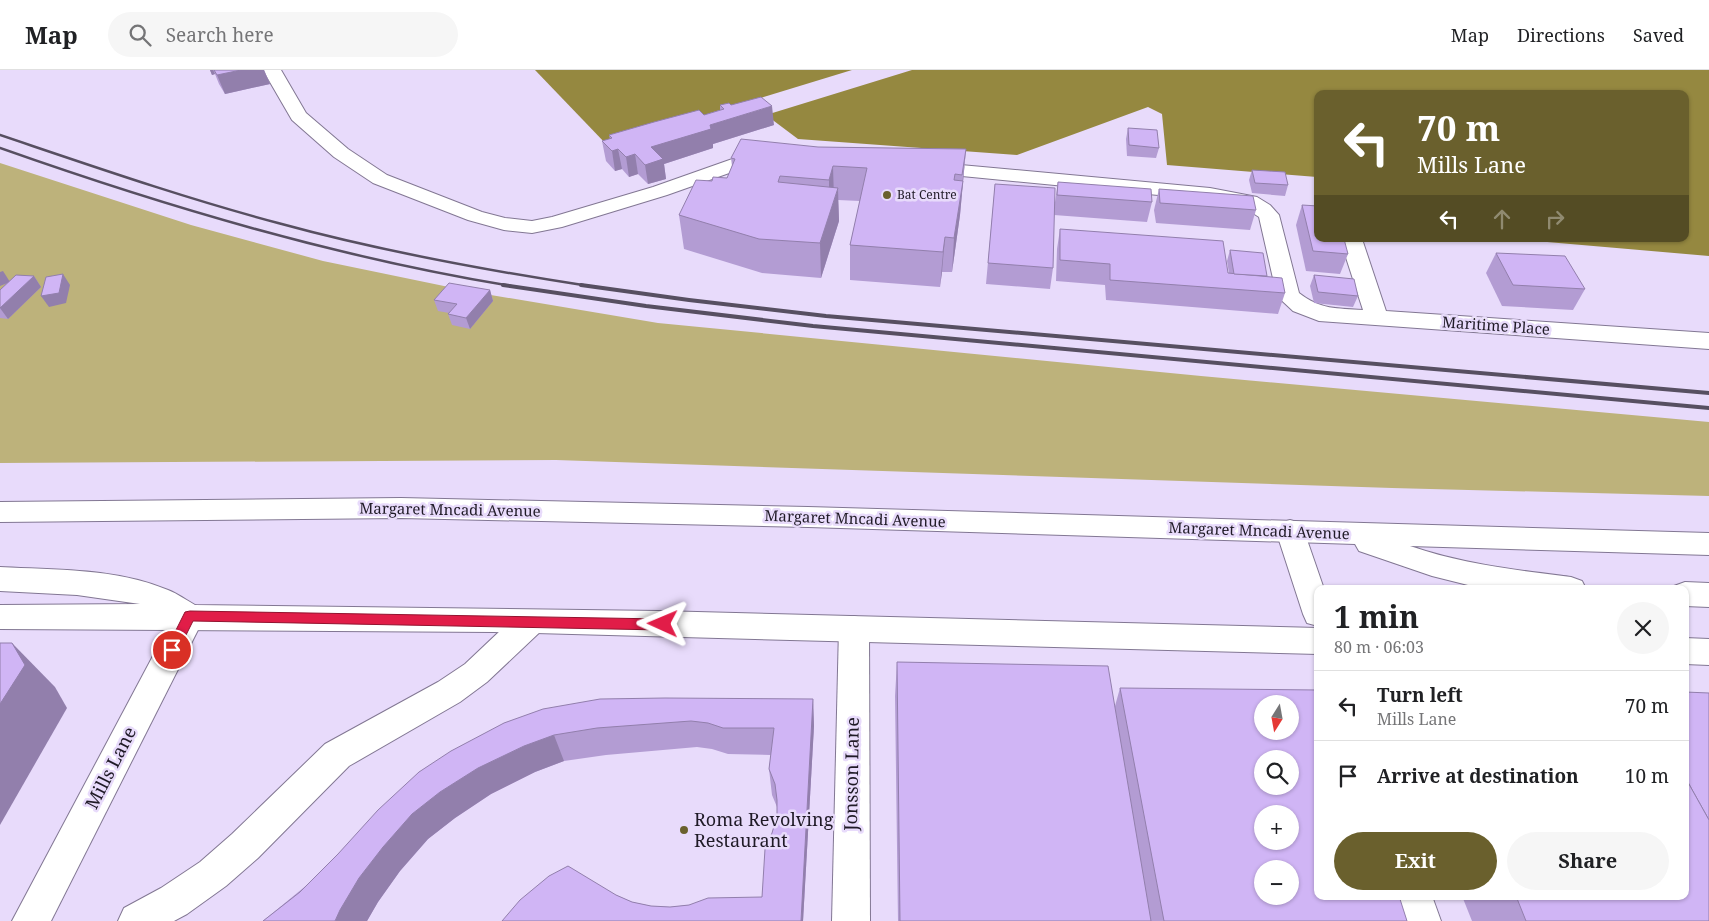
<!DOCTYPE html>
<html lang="en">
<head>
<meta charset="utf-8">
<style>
	:root { --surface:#fff; --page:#f6f6f6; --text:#202124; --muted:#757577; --line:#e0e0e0; --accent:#6a602d }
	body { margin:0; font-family:"Noto Serif",serif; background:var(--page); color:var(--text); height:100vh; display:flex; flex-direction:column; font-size:19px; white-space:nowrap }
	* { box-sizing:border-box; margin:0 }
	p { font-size:16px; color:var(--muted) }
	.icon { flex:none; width:28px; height:28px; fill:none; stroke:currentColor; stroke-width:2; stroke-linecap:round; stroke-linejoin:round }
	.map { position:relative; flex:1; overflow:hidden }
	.sheet { position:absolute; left:1314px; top:515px; width:375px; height:315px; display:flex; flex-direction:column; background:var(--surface); border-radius:10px; box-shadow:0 1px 4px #0004 }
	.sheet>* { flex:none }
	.banner { position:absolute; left:1314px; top:20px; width:375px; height:152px; border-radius:10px; box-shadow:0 1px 4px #0004; background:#6a602d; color:#fff; overflow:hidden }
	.needle { width:32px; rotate:191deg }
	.controls { position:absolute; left:1254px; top:625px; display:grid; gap:10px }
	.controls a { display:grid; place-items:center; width:45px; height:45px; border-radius:50%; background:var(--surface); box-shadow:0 1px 4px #0004; font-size:25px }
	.pin { position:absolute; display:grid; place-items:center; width:42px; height:42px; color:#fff; margin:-21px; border:2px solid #fff; border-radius:50%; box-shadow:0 1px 5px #0007 }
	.me { position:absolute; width:55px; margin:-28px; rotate:271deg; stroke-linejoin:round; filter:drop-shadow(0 0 4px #0008) }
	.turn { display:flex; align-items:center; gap:18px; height:105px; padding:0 20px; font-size:22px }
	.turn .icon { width:65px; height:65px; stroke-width:2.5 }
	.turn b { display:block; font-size:35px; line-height:42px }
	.lanes { display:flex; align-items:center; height:48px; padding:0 20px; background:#0003; justify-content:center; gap:25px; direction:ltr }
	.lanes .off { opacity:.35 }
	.round { display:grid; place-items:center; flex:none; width:52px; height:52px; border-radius:26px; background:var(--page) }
	.overview { display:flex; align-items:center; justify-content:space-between; height:85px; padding:0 20px }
	h1 { font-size:30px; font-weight:700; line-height:38px }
	.button { display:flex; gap:10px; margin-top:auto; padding:10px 20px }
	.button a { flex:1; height:58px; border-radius:30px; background:var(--accent); color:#fff; font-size:20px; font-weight:700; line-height:58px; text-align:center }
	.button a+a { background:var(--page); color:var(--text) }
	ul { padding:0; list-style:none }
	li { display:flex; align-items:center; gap:15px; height:70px; padding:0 20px; border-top:1px solid var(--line) }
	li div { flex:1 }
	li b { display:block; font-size:19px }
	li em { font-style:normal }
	header { display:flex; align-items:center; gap:30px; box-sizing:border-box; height:70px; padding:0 25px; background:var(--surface); border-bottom:1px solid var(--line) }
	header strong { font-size:24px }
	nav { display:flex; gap:28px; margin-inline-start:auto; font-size:18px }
	.search { width:350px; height:45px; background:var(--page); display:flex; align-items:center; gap:12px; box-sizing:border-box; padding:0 18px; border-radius:28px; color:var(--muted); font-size:19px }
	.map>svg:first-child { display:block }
</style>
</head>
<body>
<header>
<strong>Map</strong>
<div class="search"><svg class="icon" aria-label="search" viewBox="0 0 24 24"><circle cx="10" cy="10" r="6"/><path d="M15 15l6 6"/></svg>Search here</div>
<nav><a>Map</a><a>Directions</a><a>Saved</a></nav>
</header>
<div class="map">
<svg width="1709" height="851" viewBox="0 0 1709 851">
	<rect width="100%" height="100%" fill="#e8dbfb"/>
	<polygon fill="#bdb27b" points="0,93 191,155 323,191 473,222 658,253 1201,306 1709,352 1709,426 1392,418 556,390 0,393"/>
	<g fill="#958840">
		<polygon points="535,0 852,0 607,75"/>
		<polygon points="912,0 1709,0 1709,186 1513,169 1685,169 1685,24 1318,24 1317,107 1167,95 1162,44 1148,37 1017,85 798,69 766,45"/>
	</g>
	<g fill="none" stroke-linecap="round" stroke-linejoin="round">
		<defs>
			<g id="minor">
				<polygon points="263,0 281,0 306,43 348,79 387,105 482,142 505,148 532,151 552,147 653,117 738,87 768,81 775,83 778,87 775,91 749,96 667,125 562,157 532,163 504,160 468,150 373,113 334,87 292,50"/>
				<path d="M928,92L1210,118L1257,127L1270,135L1279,145L1299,223C1321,240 1336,238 1363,240L1340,169H1362L1386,241L1709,263V279L1319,251L1293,241L1277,226L1259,147L1242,136L1210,130L921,102L918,98L921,94Z"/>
				<polygon points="1290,450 1300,453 1304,461 1324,519 1318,519 1318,556 1307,553 1303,544 1276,461 1280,453"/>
				<polygon points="190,534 201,537 205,546 51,851 12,851 179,537"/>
				<polygon points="530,540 541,543 545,552 541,561 487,612 460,632 349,696 258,788 226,816 187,844 174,851 118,851 124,838 161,818 200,792 232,764 325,674 438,612 465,594 519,543"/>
				<polygon points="854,546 865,549 869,558 870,851 832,851 839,558 843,549"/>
				<polygon points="1395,826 1432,826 1441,851 1403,851"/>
			</g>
			<g id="major">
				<path d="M401,428L808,437L1709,463V485L1410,476C1462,494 1516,500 1571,507L1582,511L1586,519H1484L1432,506L1359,481L1355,474L808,457L401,448L0,452V432Z"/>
				<path d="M0,497C55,500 116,498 168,520C178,524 186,530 195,535L659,541L1318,558V584L494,562L0,559V535L140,534L77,525L0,521Z"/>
				<polygon points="1685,512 1709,513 1709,537 1685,536 1685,519 1673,519 1674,516"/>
				<polygon points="1685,568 1709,569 1709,595 1685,594"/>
			</g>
		</defs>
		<use href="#minor" stroke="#827793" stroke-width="2"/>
		<use href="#major" stroke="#827793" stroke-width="2"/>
		<use href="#minor" fill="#fff" fill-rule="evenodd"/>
		<use href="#major" fill="#fff" fill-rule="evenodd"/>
		<g stroke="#574f61" stroke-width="2.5">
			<path d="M0,65C92,96 184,128 278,153C380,181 484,200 589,216"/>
			<path d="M0,78C167,137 336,187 511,216"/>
		</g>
		<g stroke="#574f61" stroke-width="4">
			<polyline points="503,215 646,236 813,256 1709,338"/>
			<polyline points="581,215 689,230 826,246 1709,323"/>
		</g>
	</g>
	<g fill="#b39cd3">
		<polygon points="210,0 264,0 270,14 225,24 219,14 215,4 212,5"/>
		<polygon points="720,35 731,35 774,55 713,74 713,78 664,94 666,109 648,114 638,104 629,107 622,99 615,101 606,91 602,71 610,69 609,65 704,45 720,40"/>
		<polygon points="1128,58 1159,78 1156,88 1127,86 1126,69"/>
		<polygon points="818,77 966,79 960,145 952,202 942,202 940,217 850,210 850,175 860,131 838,130 839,151 821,208 762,203 684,179 679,145 712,111 727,108 732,96 731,88"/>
		<polygon points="1252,100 1288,115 1285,126 1252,123 1249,110"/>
		<polygon points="1058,112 1152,132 1147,152 1054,145 1053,198 1050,219 986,214 995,114 1055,132"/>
		<polygon points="1159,119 1256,140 1250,160 1156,153 1154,140"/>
		<polygon points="1302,135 1348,184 1340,204 1306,201 1296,155"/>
		<polygon points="1060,159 1229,203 1227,191 1230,180 1285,223 1278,244 1106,230 1105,215 1056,211 1057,179"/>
		<polygon points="1496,183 1585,219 1573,240 1502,236 1486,203"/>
		<polygon points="1314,205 1358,226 1353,237 1314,233 1310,216"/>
		<polygon points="34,206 41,217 8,249 0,248 0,220 7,213 0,216 9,211"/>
		<polygon points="490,220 493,231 470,259 452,255 448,244 449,243 438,241 434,230"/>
		<polygon points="897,592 1115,636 1120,618 1407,851 898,851 895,626"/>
		<polygon points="813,629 814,656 803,851 502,851 616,825 632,832 651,836 670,837 762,827 772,763 777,746 777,737 772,725 769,699 771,685 728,684 712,679 697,677 606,685 564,691 535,702 491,724 455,748 428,769 400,801 378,832 367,851 263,851 504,653"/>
		<polygon points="1462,826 1685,826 1709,851 1472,851"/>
	</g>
	<g fill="#927fac">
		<polygon points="210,0 213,0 215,4 212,5"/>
		<polygon points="241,0 264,0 270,14 225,24 217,5"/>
		<polygon points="772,36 774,55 713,74 713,78 664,94 666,109 648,114 645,95 651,77 710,55"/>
		<polygon points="618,79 622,99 615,101 612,81"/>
		<polygon points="966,79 960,145 952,202 954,168 961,125"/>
		<polygon points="635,84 638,104 629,107 626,87"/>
		<polygon points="833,96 834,129 829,144 829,110"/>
		<polygon points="838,118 839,151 821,208 820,173"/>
		<polygon points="945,167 942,202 940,217 943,182"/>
		<polygon points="3,201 10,212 0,216 0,202"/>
		<polygon points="63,204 70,215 66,233 49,237 41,226"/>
		<polygon points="34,206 41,217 8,249 0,238"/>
		<polygon points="490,220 493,231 470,259 466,248"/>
		<polygon points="12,573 55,617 67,638 0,755 0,634"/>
		<polygon points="813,629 814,656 803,851 801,851"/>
		<polygon points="554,665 564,691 535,702 491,724 455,748 428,769 400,801 378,832 367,851 335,851 340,840 359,808 383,777 412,744 440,722 478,698 524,676"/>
	</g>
	<g fill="#d0b5f5" stroke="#927fac" fill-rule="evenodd">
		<polygon points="214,0 241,0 217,5"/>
		<polygon points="761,27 772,36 710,55 711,59 651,77 663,89 645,95 635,84 626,87 618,79 612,81 602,71 612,68 609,65 654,52 699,40 704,45 724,39 720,35 729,33 731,35"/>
		<polygon points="1128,58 1157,60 1159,78 1129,75"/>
		<polygon points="741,69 818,77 966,79 962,105 955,104 954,110 963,111 954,168 945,167 943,182 850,175 867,98 833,96 829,110 780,106 778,112 838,118 820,173 759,169 679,145 696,110 712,111 713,107 727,108 735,89 731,88"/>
		<polygon points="1252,100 1285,102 1288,115 1255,113"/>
		<polygon points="1058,112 1151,119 1152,132 1057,125"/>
		<polygon points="995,114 1055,118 1053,198 988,193"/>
		<polygon points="1159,119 1253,126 1256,140 1160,133"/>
		<polygon points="1302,135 1318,136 1318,169 1344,169 1348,184 1313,181"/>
		<polygon points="1060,159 1223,171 1228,203 1282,208 1285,223 1110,210 1110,194 1060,190"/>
		<polygon points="1230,180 1263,183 1267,206 1234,204"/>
		<polygon points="1496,183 1565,186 1585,219 1513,215"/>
		<polygon points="63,204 59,223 41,226 46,207"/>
		<polygon points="16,205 34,206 0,238 0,220"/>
		<polygon points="1314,205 1354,209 1358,226 1318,222"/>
		<polygon points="449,213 490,220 466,248 448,244 457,234 434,230"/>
		<polygon points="0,573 12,573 25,595 0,634"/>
		<polygon points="897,592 1108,596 1151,851 900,851"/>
		<path d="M1120,618L1318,620V826H1399L1407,851H1164ZM1262,634H1290V661H1262ZM1262,689H1290V716H1262ZM1262,744H1290V771H1262ZM1262,799H1290V826H1262Z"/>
		<polygon points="1685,622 1709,623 1709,750 1685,707"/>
		<polygon points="665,628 813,629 801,851 502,851 520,830 549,806 568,796 616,825 632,832 651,836 670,837 689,835 708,828 762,827 765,779 772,763 777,746 777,730 775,714 769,699 774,658 723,658 708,653 691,651 597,658 554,665 524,676 478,698 440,722 412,744 383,777 359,808 340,840 335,851 263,851 300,822 338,784 378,740 419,702 451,681 504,653 543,639 600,629"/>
		<polygon points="1685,707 1709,750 1709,851 1526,851 1516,826 1685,826"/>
	</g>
	<polygon fill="#e11d48" stroke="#92132f" points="190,541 663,549 668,551 669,554 668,558 663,560 193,551 177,583 172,585 168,583 166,580 185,542"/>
	<g fill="#6a602d" stroke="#e8dbfb" stroke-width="2">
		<circle cx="887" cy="125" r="5"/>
		<circle cx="684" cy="760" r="5"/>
	</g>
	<g text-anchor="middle" stroke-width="5" stroke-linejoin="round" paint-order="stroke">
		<g font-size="12" fill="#1f1a26" stroke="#e8dbfb" text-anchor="start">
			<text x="897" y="129">Bat Centre</text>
		</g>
		<g font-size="15" fill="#1f1a26" stroke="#e8dbfb">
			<text transform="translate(1496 256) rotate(4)" y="5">Maritime Place</text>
			<text transform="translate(450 440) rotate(1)" y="5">Margaret Mncadi Avenue</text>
			<text transform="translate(855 449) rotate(2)" y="5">Margaret Mncadi Avenue</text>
			<text transform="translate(1259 461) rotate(2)" y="5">Margaret Mncadi Avenue</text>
		</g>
		<g font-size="18" fill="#1f1a26" stroke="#e8dbfb">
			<text transform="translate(111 698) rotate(-63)" y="6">Mills Lane</text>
			<text transform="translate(852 704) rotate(-89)" y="6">Jonsson Lane</text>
		</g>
		<g font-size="18" fill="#1f1a26" stroke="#e8dbfb" text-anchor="start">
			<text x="694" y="756">Roma Revolving<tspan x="694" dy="21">Restaurant</tspan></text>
		</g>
	</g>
</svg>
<div class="controls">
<a><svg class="needle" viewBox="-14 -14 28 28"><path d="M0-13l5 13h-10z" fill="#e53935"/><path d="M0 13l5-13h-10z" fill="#757577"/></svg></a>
<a><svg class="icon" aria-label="search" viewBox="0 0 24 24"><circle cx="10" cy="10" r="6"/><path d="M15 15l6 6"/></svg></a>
<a>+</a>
<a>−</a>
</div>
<div class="pin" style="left:172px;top:580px;background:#d93025"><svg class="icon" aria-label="arrive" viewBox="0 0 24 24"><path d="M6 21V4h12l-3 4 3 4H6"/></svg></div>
<svg class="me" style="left:663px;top:554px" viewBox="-20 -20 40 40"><path d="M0-17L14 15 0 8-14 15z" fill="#e11d48" stroke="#fff" stroke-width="4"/></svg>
<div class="banner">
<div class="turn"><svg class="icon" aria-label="left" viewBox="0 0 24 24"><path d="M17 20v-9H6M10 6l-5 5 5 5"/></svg><div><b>70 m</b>Mills Lane</div></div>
<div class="lanes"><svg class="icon" aria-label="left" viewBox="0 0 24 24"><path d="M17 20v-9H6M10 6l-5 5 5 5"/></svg><svg class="icon off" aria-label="ahead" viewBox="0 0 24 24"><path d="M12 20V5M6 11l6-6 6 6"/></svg><svg class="icon off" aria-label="right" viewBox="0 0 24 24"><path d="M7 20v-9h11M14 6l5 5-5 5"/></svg></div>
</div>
<section class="sheet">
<div class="overview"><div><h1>1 min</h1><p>80 m · 06:03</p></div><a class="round"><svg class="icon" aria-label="close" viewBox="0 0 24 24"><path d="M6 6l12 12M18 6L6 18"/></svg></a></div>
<ul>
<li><svg class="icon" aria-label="left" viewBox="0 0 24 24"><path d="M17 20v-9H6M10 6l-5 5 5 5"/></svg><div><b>Turn left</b><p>Mills Lane</p></div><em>70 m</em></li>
<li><svg class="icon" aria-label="arrive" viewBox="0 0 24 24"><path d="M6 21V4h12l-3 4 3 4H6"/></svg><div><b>Arrive at destination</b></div><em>10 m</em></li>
</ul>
<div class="button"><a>Exit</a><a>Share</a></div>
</section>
</div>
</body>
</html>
